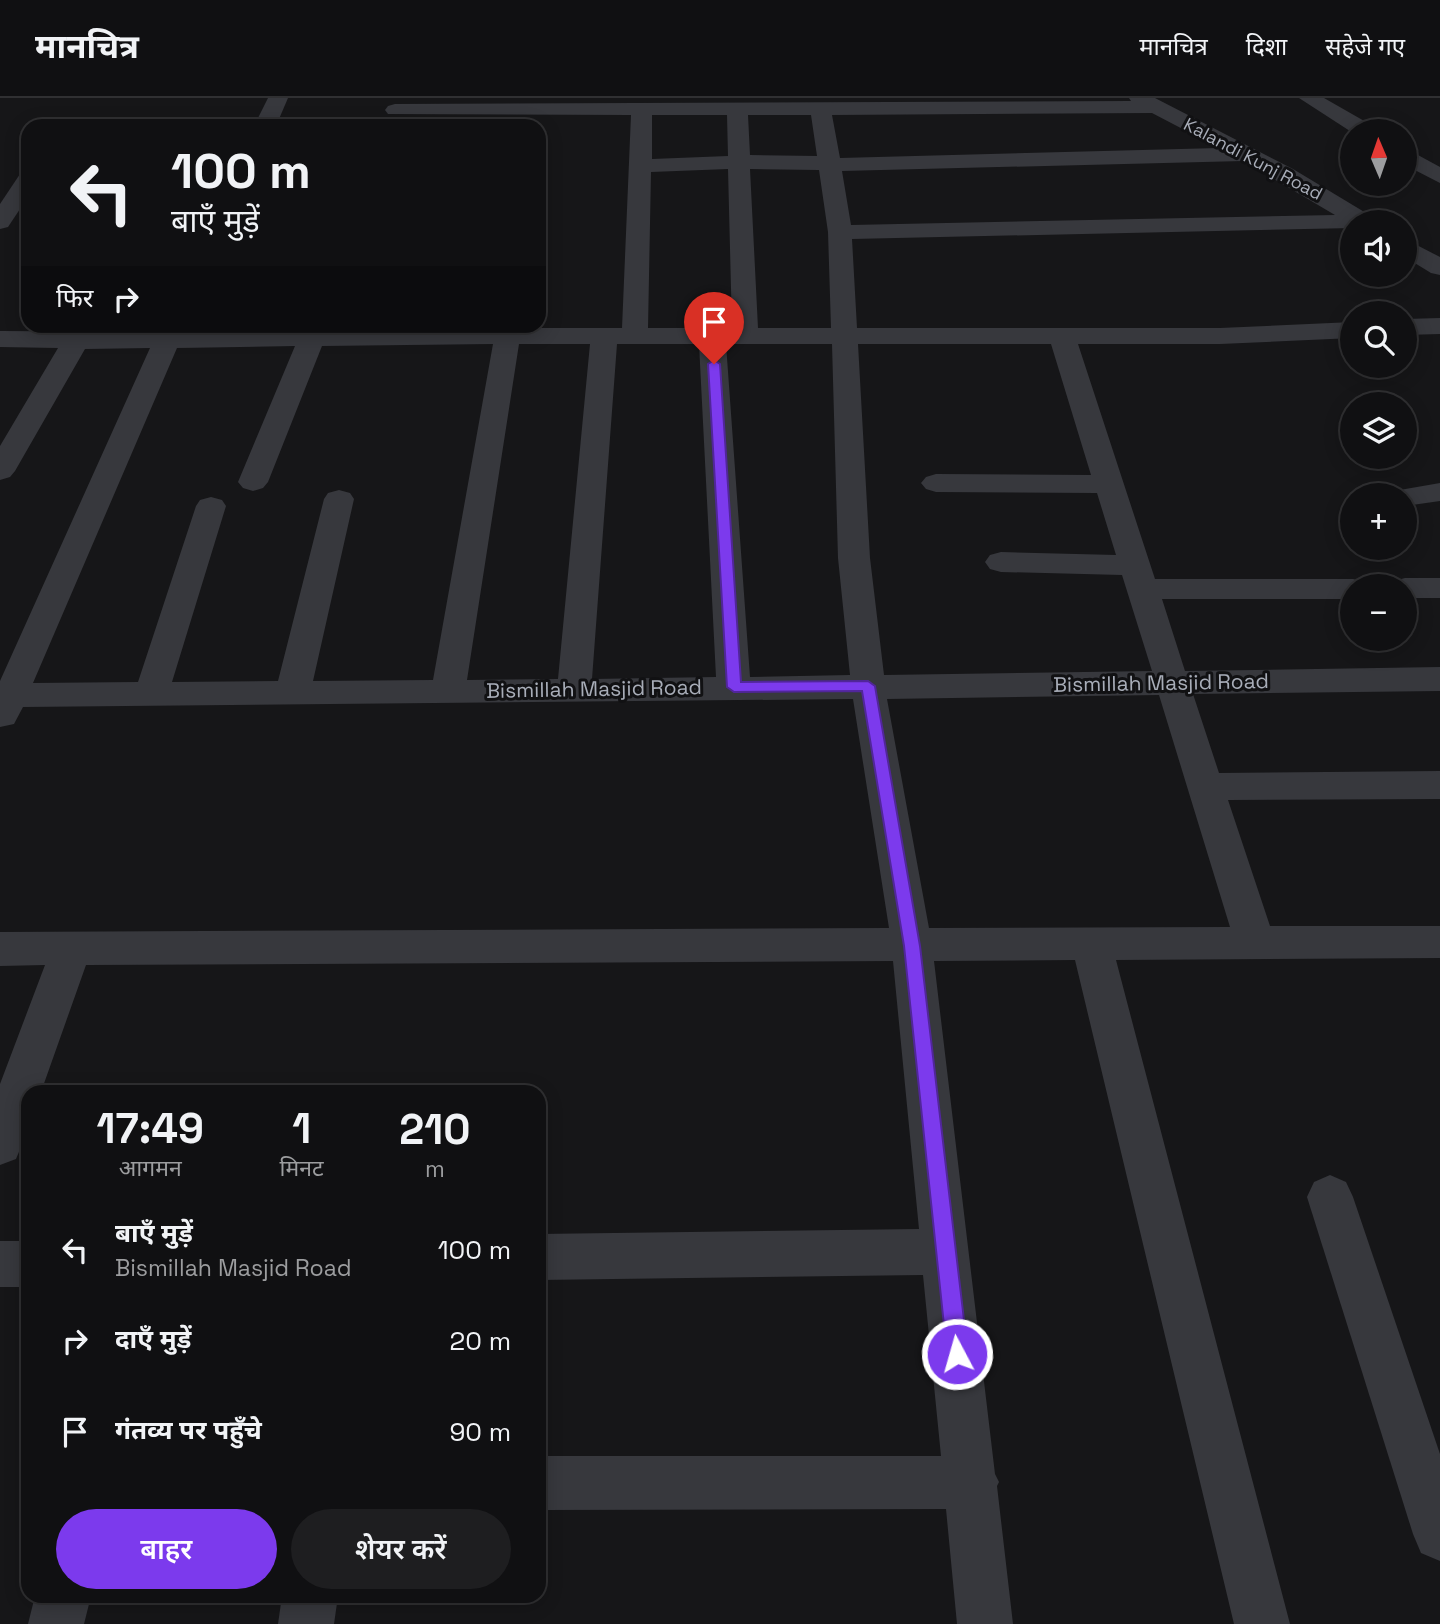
<!DOCTYPE html>
<html lang="hi">
<head>
<meta charset="utf-8">
<style>
	:root { --surface:#101012; --page:#1e1e20; --text:#f1f3f6; --muted:#9c9d9f; --line:#303032; --accent:#7c3aed }
	body { margin:0; font-family:"Space Grotesk","Noto Sans Devanagari",sans-serif; background:var(--page); color:var(--text); height:100vh; display:flex; flex-direction:column; font-size:26px; white-space:nowrap }
	* { box-sizing:border-box; margin:0 }
	p { font-size:23px; color:var(--muted) }
	.icon { flex:none; width:38px; height:38px; fill:none; stroke:currentColor; stroke-width:2; stroke-linecap:round; stroke-linejoin:round }
	.map { position:relative; flex:1; overflow:hidden }
	.side { position:absolute; left:21px; top:987px; width:525px; height:518px; display:flex; flex-direction:column; background:var(--surface); border-radius:21px; box-shadow:0 4px 18px #0003,0 0 0 2px var(--line) }
	.side>* { flex:none }
	.guide { position:absolute; left:21px; top:21px; width:525px; height:214px; border-radius:21px; box-shadow:0 4px 18px #0003,0 0 0 2px var(--line); background:#101012; color:var(--text); overflow:hidden }
	.needle { width:46px; rotate:358deg }
	.buttons { position:absolute; left:1340px; top:21px; display:grid; gap:14px }
	.buttons a { display:grid; place-items:center; width:77px; height:77px; border-radius:50%; background:var(--surface); box-shadow:0 4px 18px #0003,0 0 0 2px var(--line); font-size:35px }
	.pin { position:absolute; display:grid; place-items:center; width:60px; height:60px; color:#fff; margin:-72px -30px; border-radius:50% 50% 50% 0; rotate:-45deg; box-shadow:0 0 7px #0007 }
	.pin .icon { rotate:45deg }
	.me { position:absolute; width:77px; margin:-38px; rotate:354deg; stroke-linejoin:round; filter:drop-shadow(0 0 5px #0008) }
	.turn { display:flex; align-items:center; gap:24px; height:147px; padding:0 35px; font-size:32px }
	.turn .icon { width:91px; height:91px; stroke-width:2.5 }
	.turn b { display:block; font-size:49px; line-height:60px }
	.then { display:flex; align-items:center; height:66px; padding:0 35px; background:#0003; gap:14px; font-size:26px }
	.eta { display:flex; justify-content:space-evenly; align-items:center; height:119px; text-align:center }
	.eta b { font-size:42px; font-weight:600; line-height:49px }
	.button { display:flex; gap:14px; margin-top:auto; padding:14px 35px }
	.button a { flex:1; height:80px; border-radius:42px; background:var(--accent); color:#fff; font-size:28px; font-weight:600; line-height:80px; text-align:center }
	.button a+a { background:var(--page); color:var(--text) }
	ul { padding:0; list-style:none }
	li { display:flex; align-items:center; gap:21px; height:91px; padding:0 35px }
	li div { flex:1 }
	li b { display:block; font-size:26px }
	li em { font-style:normal }
	header { display:flex; align-items:center; gap:42px; box-sizing:border-box; height:98px; padding:0 35px; background:var(--surface); border-bottom:2px solid var(--line) }
	header strong { font-size:33px }
	nav { display:flex; gap:38px; margin-inline-start:auto; font-size:24px }
	.map>svg:first-child { display:block }
</style>
</head>
<body>
<header>
<strong>मानचित्र</strong>
<nav><a>मानचित्र</a><a>दिशा</a><a>सहेजे गए</a></nav>
</header>
<div class="map">
<svg width="1440" height="1526" viewBox="0 0 1440 1526">
	<rect width="100%" height="100%" fill="#161618"/>
	<g fill="none" stroke-linecap="round" stroke-linejoin="round">
		<g fill="#37383d" fill-rule="evenodd">
			<polygon points="268,0 288,0 276,28 254,28"/>
			<path d="M1129,0H1155L1293,71L1371,118L1376,124H1353V130L852,141L857,230H1220L1353,224V240L1220,246H1078L1155,481H1353L1364,484L1367,488H1353V501H1162L1185,573L1440,569V593L1193,596L1219,675L1440,673V701L1228,702L1270,828H1440V860L1116,862L1290,1526H1234L1075,862L934,863L995,1376L999,1384L997,1388L1013,1526H957L946,1411L539,1412V1358H941L923,1177L539,1182V1136L919,1131L893,863L86,867L41,994H28C28,1019 27,1037 16,1061L0,1067V986L45,867L0,868V834L889,830L853,601L23,609L14,626L0,629V583L150,250L85,251L15,373L10,379L0,382V348L58,250L0,249V233L157,234L160,228H186L183,234L302,233L304,228H330L328,232L496,230V228H522V230H622L631,17L388,16L385,12L388,8L395,6L1131,3ZM1152,15L1219,50L840,60L832,17ZM652,17H727L728,58L652,61ZM748,17H811L817,58L750,57ZM1243,63L1335,117L851,127L842,73ZM728,71L732,230H648L651,74ZM750,71L819,72L828,134L831,230H758ZM493,246L433,582L313,583L354,401L350,395L339,392L328,395L324,401L278,583L172,584L226,408L222,402L211,399L200,402L196,408L138,584L33,585L177,250L295,248L238,384L243,390L253,393L263,390L268,384L322,248ZM519,246H590L558,581L467,582ZM617,246H699L716,579L592,581ZM726,246H832L838,460L850,577L750,579ZM858,246H1051L1091,377L936,376L926,379L921,385L926,391L936,394L1097,395L1116,457L1001,454L990,457L985,464L990,471L1001,474L1122,477L1152,573L884,577L870,460ZM1159,597L1230,829L929,830L887,601Z"/>
			<polygon points="1299,0 1324,0 1373,28 1376,33 1353,35"/>
			<polygon points="1405,50 1440,69 1440,85 1405,67"/>
			<polygon points="28,74 28,99 8,129 0,131 0,106 20,76"/>
			<polygon points="1405,141 1440,159 1440,177 1431,175 1405,159"/>
			<polygon points="1440,220 1440,236 1405,237 1405,221"/>
			<polygon points="1440,385 1440,403 1405,408 1405,397 1391,397 1394,393"/>
			<polygon points="1405,480 1440,480 1440,500 1405,500 1405,488 1390,488 1394,483"/>
			<polygon points="1330,1077 1346,1084 1353,1099 1440,1356 1440,1463 1421,1455 1413,1436 1307,1099 1314,1084"/>
			<rect x="0" y="1143" width="28" height="46"/>
			<polygon points="35,1498 91,1498 84,1526 28,1526"/>
			<polygon points="282,1498 338,1498 334,1526 278,1526"/>
		</g>
	</g>
	<polygon fill="#7c3aed" stroke="#51269a" stroke-width="2" points="714,262 720,266 741,584 868,583 875,588 920,848 968,1256 965,1263 957,1267 950,1263 947,1256 904,848 862,593 734,594 727,589 708,266"/>
	<g text-anchor="middle" stroke-width="6" stroke-linejoin="round" paint-order="stroke">
		<g font-size="18" fill="#a8adb8" stroke="#111113">
			<text transform="translate(1253 61) rotate(28)" y="6">Kalandi Kunj Road</text>
		</g>
		<g font-size="21" fill="#a8adb8" stroke="#111113">
			<text transform="translate(1161 585) rotate(-1)" y="7">Bismillah Masjid Road</text>
			<text transform="translate(594 591) rotate(-1)" y="7">Bismillah Masjid Road</text>
		</g>
	</g>
</svg>
<div class="buttons">
<a><svg class="needle" viewBox="-14 -14 28 28"><path d="M0-13l5 13h-10z" fill="#e53935"/><path d="M0 13l5-13h-10z" fill="#9c9d9f"/></svg></a>
<a><svg class="icon" aria-label="sound" viewBox="0 0 24 24"><path d="M4 9h4l5-4v14l-5-4H4zM17 9q2 3 0 6"/></svg></a>
<a><svg class="icon" aria-label="search" viewBox="0 0 24 24"><circle cx="10" cy="10" r="6"/><path d="M15 15l6 6"/></svg></a>
<a><svg class="icon" aria-label="layers" viewBox="0 0 24 24"><path d="M12 4l9 5-9 5-9-5zM3 14l9 5 9-5"/></svg></a>
<a>+</a>
<a>−</a>
</div>
<div class="pin" style="left:714px;top:266px;background:#d93025"><svg class="icon" aria-label="arrive" viewBox="0 0 24 24"><path d="M6 21V4h12l-3 4 3 4H6"/></svg></div>
<svg class="me" style="left:957px;top:1256px" viewBox="-20 -20 40 40"><circle r="17" fill="#7c3aed" stroke="#fff" stroke-width="3"/><path d="M0-11L8 9 0 5-8 9z" fill="#fff"/></svg>
<div class="guide">
<div class="turn"><svg class="icon" aria-label="left" viewBox="0 0 24 24"><path d="M17 20v-9H6M10 6l-5 5 5 5"/></svg><div><b>100 m</b>बाएँ मुड़ें</div></div>
<div class="then">फिर<svg class="icon" aria-label="right" viewBox="0 0 24 24"><path d="M7 20v-9h11M14 6l5 5-5 5"/></svg></div>
</div>
<section class="side">
<div class="eta">
<div><b>17:49</b><p>आगमन</p></div>
<div><b>1</b><p>मिनट</p></div>
<div><b>210</b><p>m</p></div>
</div>
<ul>
<li><svg class="icon" aria-label="left" viewBox="0 0 24 24"><path d="M17 20v-9H6M10 6l-5 5 5 5"/></svg><div><b>बाएँ मुड़ें</b><p>Bismillah Masjid Road</p></div><em>100 m</em></li>
<li><svg class="icon" aria-label="right" viewBox="0 0 24 24"><path d="M7 20v-9h11M14 6l5 5-5 5"/></svg><div><b>दाएँ मुड़ें</b></div><em>20 m</em></li>
<li><svg class="icon" aria-label="arrive" viewBox="0 0 24 24"><path d="M6 21V4h12l-3 4 3 4H6"/></svg><div><b>गंतव्य पर पहुँचे</b></div><em>90 m</em></li>
</ul>
<div class="button"><a>बाहर</a><a>शेयर करें</a></div>
</section>
</div>
</body>
</html>
